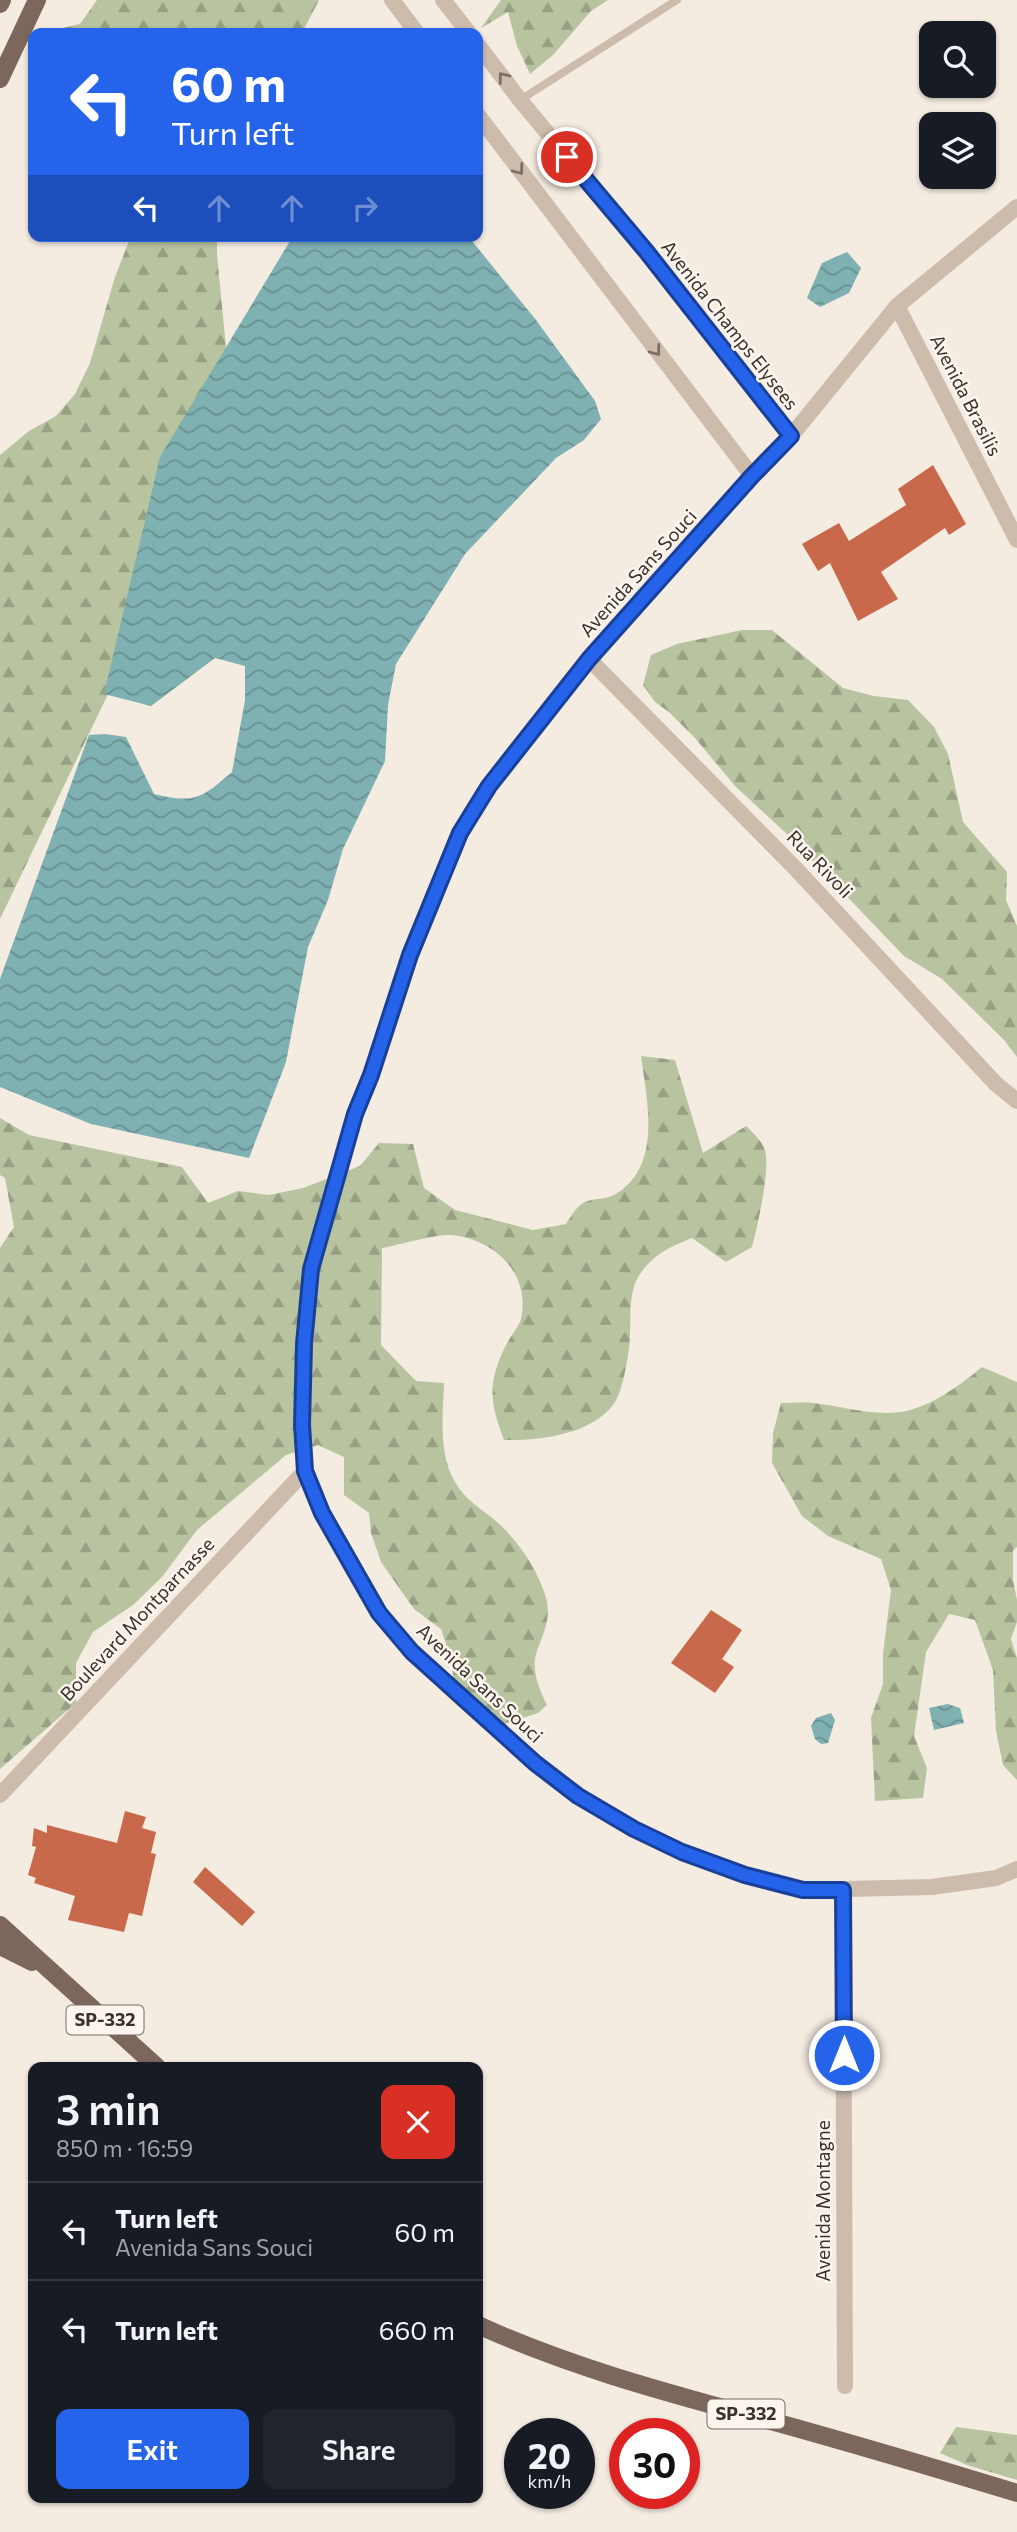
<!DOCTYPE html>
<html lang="en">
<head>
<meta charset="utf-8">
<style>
	:root { --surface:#171b24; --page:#20242c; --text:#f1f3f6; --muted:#9ea1a6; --line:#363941; --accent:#2563eb }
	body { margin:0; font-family:Commissioner,sans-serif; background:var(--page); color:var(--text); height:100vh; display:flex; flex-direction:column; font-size:26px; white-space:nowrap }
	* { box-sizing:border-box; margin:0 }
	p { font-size:23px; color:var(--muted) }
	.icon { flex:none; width:38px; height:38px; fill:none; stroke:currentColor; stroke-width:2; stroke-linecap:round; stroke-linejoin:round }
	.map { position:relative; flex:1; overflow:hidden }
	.details { position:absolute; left:28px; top:2062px; width:455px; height:441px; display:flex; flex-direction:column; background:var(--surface); border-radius:14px; box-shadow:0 2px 5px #0004 }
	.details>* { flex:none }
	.banner { position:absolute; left:28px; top:28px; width:455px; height:214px; border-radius:14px; box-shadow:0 2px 5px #0004; background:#2563eb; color:#fff; overflow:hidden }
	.buttons { position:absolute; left:919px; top:21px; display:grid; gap:14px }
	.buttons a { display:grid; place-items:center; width:77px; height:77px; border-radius:14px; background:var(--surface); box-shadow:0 2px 5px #0004; font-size:35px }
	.speed { position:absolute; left:504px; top:2418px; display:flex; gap:14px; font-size:35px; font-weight:700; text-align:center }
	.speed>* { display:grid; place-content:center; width:91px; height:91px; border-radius:50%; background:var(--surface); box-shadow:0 2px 5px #0004; line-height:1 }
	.speed small { font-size:18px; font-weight:400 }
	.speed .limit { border:10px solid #d22; background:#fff; color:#111 }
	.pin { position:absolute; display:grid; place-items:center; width:60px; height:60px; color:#fff; margin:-30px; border:4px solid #fff; border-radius:50%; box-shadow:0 2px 7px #0007 }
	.me { position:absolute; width:77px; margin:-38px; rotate:0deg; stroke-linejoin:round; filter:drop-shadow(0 0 5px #0008) }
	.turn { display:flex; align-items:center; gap:24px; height:147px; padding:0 28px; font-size:32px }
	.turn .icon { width:91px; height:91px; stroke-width:2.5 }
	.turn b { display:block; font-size:49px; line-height:60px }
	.lanes { display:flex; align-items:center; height:66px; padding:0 28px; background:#0003; justify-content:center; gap:35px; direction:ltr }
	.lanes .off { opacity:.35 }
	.round { display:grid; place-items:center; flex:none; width:74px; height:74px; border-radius:14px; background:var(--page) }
	.overview { display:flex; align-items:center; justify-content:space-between; height:119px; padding:0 28px }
	h1 { font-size:42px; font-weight:600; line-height:52px }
	.primary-button { display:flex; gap:14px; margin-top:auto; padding:14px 28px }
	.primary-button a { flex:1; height:80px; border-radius:14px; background:var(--accent); color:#fff; font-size:28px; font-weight:600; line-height:80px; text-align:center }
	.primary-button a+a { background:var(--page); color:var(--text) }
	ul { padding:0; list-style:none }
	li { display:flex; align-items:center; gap:21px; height:98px; padding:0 28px; border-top:2px solid var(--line) }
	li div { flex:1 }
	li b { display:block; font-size:26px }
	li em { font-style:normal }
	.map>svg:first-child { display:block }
</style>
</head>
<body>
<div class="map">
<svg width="1017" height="2532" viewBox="0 0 1017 2532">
	<defs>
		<pattern id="forest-firs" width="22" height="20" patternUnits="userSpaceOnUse" patternTransform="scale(1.75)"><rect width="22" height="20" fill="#b8c4a0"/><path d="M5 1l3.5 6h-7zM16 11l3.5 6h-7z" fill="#97a083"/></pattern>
		<pattern id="water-waves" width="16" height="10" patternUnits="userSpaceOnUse" patternTransform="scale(1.75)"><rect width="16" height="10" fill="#7fb0b2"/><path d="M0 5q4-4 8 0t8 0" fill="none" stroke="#699091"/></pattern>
	</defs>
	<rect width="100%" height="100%" fill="#f4ebe1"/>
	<g fill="url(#forest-firs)">
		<polygon points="97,0 319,0 302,33 58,33 54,30 80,24"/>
		<polygon points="501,0 608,0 591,11 553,55 530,74 517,46 508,12 481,28"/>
		<polygon points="131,236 217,236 217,255 227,358 206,490 0,919 0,455 29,431 56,416 75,394 90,363 115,277"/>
		<polygon points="742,630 772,630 843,688 874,696 908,700 934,727 948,754 963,822 1007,872 1006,900 1017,926 1017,1057 1004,1040 942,979 904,956 788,835 735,786 695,738 669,712 655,702 643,685 651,655 677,644"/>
		<path d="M641,1056L675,1060L703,1153L746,1126C752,1132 761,1140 764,1148C772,1164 757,1228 752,1247L726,1262L692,1238C670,1247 655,1253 640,1274C628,1291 631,1317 630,1337C629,1353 623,1393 613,1405C590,1435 538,1441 504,1440C490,1403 487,1384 505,1347C509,1338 518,1328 521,1319C531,1273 494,1239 451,1235C434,1234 399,1245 382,1248L381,1345L416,1381L444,1383C443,1415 438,1454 455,1482C465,1500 482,1509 497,1522C518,1540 539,1572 546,1598C552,1620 542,1635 536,1654C531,1670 540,1691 547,1705L538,1713L504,1724L477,1712L455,1690L451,1659L441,1629L414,1609L381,1562L371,1533L369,1513L344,1495V1457L318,1445L286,1455L197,1530L162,1577L133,1605L93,1632L76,1663V1703L0,1769V1248L14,1227L5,1178L0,1175V1118L29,1135L182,1167L208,1203L238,1191L269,1195L303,1188L360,1166L379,1143L413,1144L424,1188L455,1210L533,1230L566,1224C570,1218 576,1207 583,1203C592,1198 605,1200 614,1195C663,1167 647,1102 641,1056Z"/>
		<path d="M982,1367L1017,1382V1547L1013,1550V1580L1017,1600V1622L1011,1639L1017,1658V1780L1003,1765L996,1731L993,1670L975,1620L949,1614L926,1652L914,1736L927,1768L923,1798L875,1801L871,1718L883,1684V1654L891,1590L881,1559L828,1536L802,1516L772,1463L773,1433L781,1403C791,1403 803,1402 813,1403C842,1406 872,1416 901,1412C931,1407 959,1386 982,1367Z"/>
		<polygon points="956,2427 1017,2435 1017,2480 967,2465 940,2453"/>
	</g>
	<g fill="url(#water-waves)">
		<path d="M293,236H468L536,320L595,401L601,419L584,440L556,458L465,554L396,664L388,705L385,761L343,849L328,900L308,947L286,1062L249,1158L91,1124L0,1087V979L89,735L105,734L126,737L154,794C195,804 202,798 232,772L245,700V666L215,658L151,706L104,694L160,457Z"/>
		<polygon points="847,252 861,268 849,293 820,307 807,298 822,263"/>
		<polygon points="948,1704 960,1708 964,1723 934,1730 929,1708"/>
		<polygon points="831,1713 835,1720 828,1743 821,1744 815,1739 811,1726 816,1718"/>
	</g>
	<g fill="#c8694b">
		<polygon points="933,465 966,524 949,535 945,528 881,572 898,599 858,621 830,563 818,571 802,544 839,523 849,541 906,505 898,489"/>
		<polygon points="711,1610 742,1630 722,1659 734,1667 715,1693 671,1663"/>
		<polygon points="125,1811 146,1817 142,1828 156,1832 151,1853 156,1854 142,1916 129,1913 124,1932 68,1920 75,1896 34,1883 36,1878 28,1875 36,1847 32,1846 34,1828 47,1833 47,1825 117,1843"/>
		<polygon points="205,1867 255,1912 242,1926 193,1882"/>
	</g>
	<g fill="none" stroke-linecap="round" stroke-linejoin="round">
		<polyline stroke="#cdbbac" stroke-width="8" points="520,100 677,0"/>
		<g stroke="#cdbbac" stroke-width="16">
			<polyline points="392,0 417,33"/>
			<polyline points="443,0 469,33"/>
			<polyline points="478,45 520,100 646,252 791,436"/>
			<polyline points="478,115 752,476"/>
			<polyline points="1017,207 897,306 791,436 752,476 589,659 489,786 460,833 410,955 371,1075 355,1114 311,1269 302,1396 305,1471 322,1513 379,1613 412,1652 461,1698 535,1763 578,1795 634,1829 682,1852 745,1875 803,1890 932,1887 996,1878 1017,1869"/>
			<polyline points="897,306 1017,540"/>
			<polyline points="589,659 796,869 996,1084 1017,1101"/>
			<polyline points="0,1795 305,1471"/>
			<polyline points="843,1890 845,2386"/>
		</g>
		<g stroke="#7d675c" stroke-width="18">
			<polyline points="0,4 2,0"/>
			<polyline points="0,79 37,0"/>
			<polyline points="0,1925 157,2067"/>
			<polyline points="0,1946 32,1962"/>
			<path d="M478,2325C572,2368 672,2394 771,2421C854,2444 935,2468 1017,2493"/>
		</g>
	</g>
	<defs><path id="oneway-chevron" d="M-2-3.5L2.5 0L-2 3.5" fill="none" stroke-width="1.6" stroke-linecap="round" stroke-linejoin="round" transform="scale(1.75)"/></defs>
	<g stroke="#7d6f65">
		<use href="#oneway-chevron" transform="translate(503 77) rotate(-128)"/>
		<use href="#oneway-chevron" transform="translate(519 170) rotate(53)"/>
		<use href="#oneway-chevron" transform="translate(656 351) rotate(53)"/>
	</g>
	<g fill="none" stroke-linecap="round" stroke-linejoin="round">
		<defs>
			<polyline id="route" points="567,157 646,251 791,436 752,476 589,659 489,786 460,833 410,955 371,1075 355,1114 311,1269 304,1344 302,1425 305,1471 322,1513 379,1613 412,1652 535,1763 578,1796 634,1829 682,1852 745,1875 803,1890 843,1890 844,2055"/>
		</defs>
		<use href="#route" stroke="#184099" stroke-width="18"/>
		<use href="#route" stroke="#2563eb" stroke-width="12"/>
	</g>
	<g text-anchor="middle" stroke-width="5" stroke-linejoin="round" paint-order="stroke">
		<g fill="#fbf5ee" stroke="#756b66" stroke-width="2">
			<rect x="66.5" y="2005.5" width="77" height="29" rx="5"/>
			<rect x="707.5" y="2399.5" width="77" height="29" rx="5"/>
		</g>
		<g font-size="18" font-weight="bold" fill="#3b302b">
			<text x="105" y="2026">SP-332</text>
			<text x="746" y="2420">SP-332</text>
		</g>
		<g font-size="19" fill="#3b302b" stroke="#fbf5ee">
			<text transform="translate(730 325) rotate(52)" y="7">Avenida Champs Elysees</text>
			<text transform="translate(966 395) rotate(63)" y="7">Avenida Brasilis</text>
			<text transform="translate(638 573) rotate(-48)" y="7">Avenida Sans Souci</text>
			<text transform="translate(820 864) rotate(46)" y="7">Rua Rivoli</text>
			<text transform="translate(137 1619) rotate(-47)" y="7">Boulevard Montparnasse</text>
			<text transform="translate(480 1683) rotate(43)" y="7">Avenida Sans Souci</text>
			<text transform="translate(823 2201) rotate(-90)" y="7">Avenida Montagne</text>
		</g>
	</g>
</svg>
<div class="buttons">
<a><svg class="icon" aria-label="search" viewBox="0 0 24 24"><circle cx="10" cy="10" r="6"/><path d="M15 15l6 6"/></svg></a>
<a><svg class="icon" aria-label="layers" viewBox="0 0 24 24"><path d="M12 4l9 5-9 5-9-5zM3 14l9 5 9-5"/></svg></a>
</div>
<div class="speed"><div>20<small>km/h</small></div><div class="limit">30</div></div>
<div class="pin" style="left:567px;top:157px;background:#d93025"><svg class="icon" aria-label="arrive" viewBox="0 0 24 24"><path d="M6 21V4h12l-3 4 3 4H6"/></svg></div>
<svg class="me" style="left:844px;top:2055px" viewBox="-20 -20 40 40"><circle r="17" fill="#2563eb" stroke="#fff" stroke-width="3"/><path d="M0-11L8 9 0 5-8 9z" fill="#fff"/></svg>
<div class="banner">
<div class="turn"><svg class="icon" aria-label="left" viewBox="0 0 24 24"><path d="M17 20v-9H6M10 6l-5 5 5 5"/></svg><div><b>60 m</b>Turn left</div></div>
<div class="lanes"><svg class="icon" aria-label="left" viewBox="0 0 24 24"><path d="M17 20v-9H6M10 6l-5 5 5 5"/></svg><svg class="icon off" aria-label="ahead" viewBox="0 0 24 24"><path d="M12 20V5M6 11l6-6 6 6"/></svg><svg class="icon off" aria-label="ahead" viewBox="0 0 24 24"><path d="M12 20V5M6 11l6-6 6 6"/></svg><svg class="icon off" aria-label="right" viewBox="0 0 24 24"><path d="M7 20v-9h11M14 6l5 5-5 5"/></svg></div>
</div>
<section class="details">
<div class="overview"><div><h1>3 min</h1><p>850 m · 16:59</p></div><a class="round" style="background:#d93025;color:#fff"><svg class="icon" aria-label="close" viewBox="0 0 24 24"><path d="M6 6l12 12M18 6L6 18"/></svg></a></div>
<ul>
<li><svg class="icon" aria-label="left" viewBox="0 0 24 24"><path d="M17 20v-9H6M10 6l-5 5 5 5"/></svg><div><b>Turn left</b><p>Avenida Sans Souci</p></div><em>60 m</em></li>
<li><svg class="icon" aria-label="left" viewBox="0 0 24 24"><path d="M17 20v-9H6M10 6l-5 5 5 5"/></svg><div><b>Turn left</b></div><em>660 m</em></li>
</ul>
<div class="primary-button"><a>Exit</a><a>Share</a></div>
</section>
</div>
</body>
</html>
